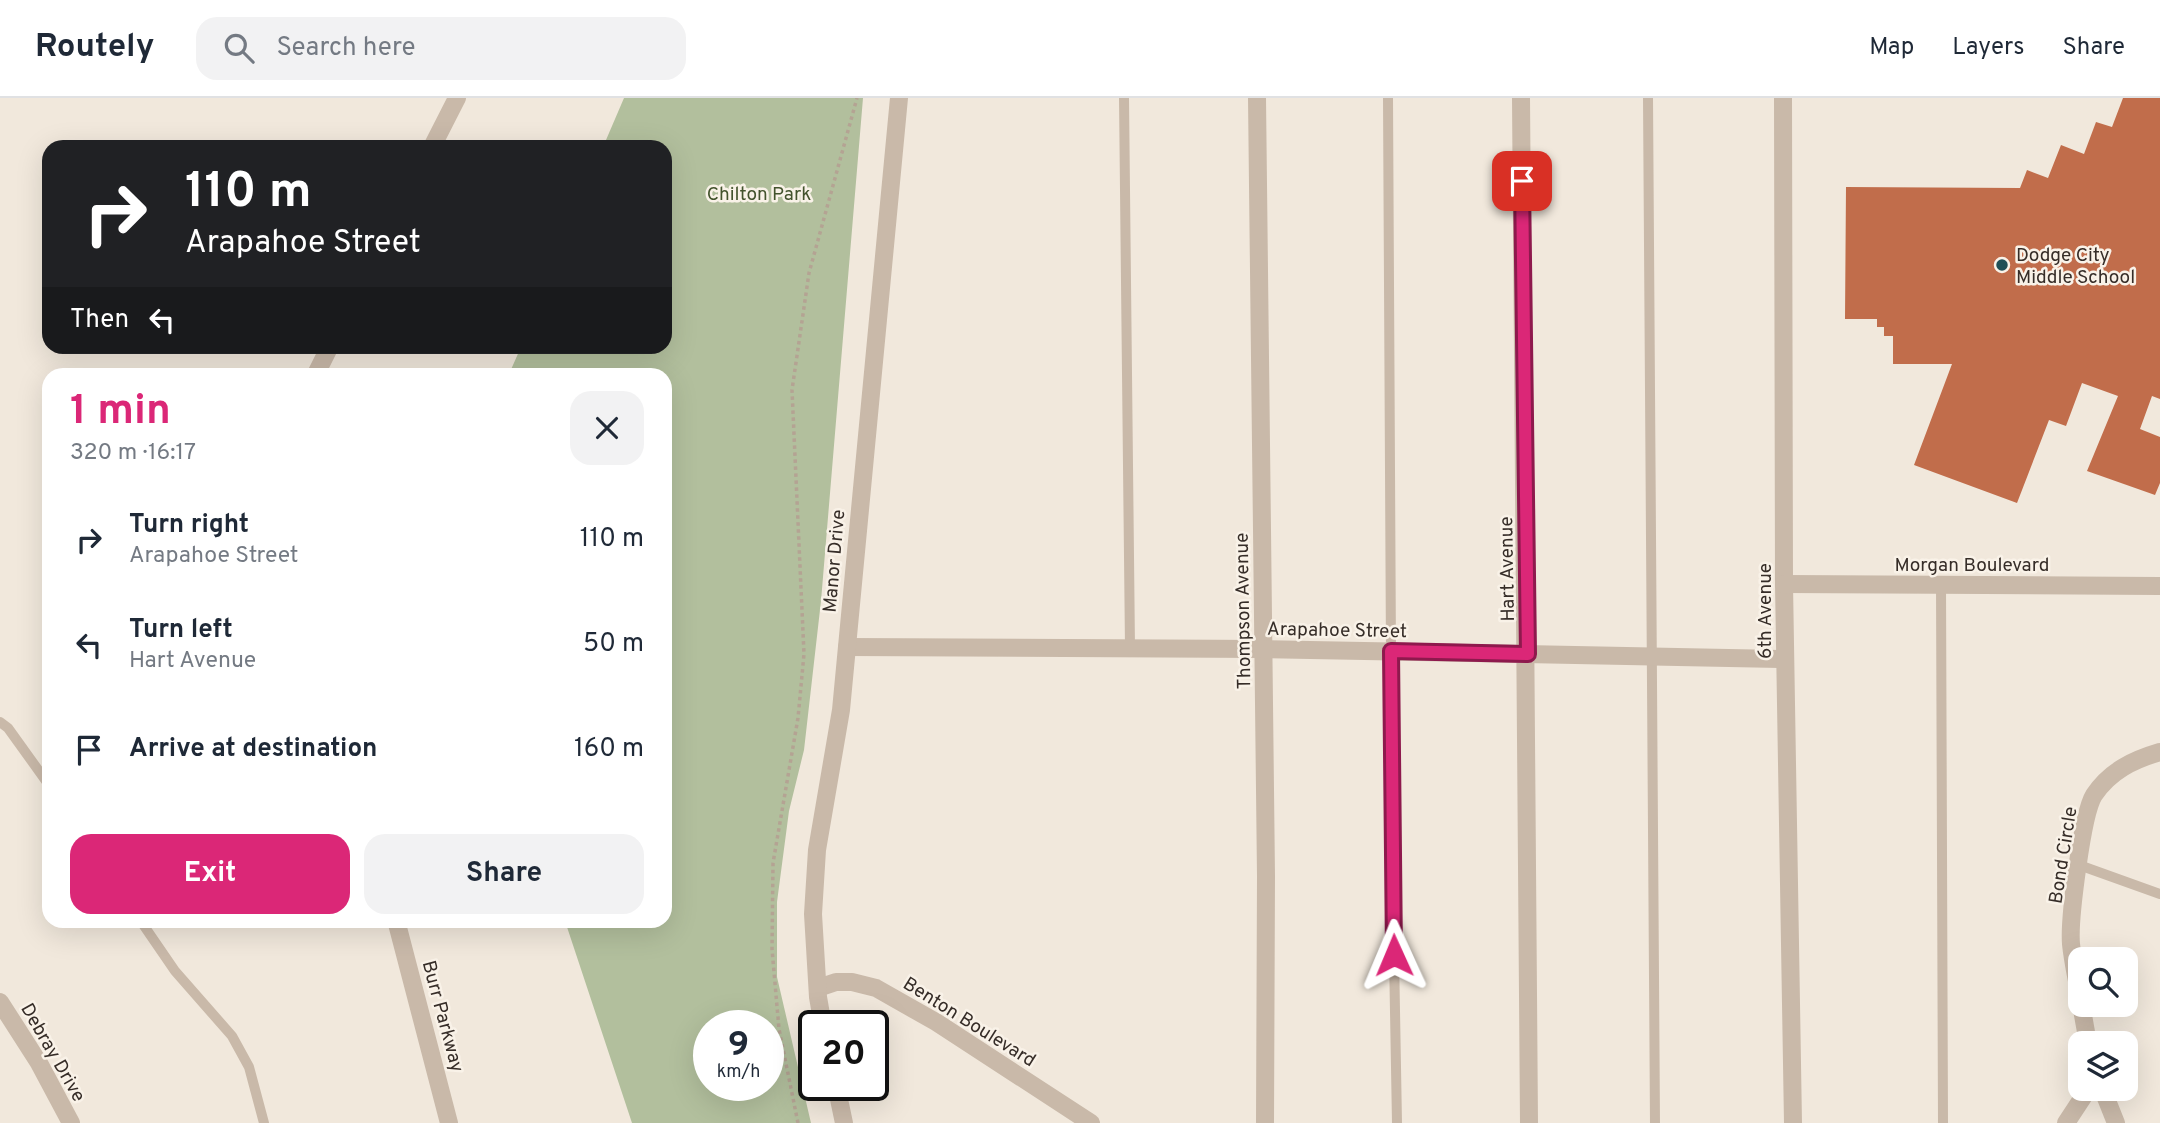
<!DOCTYPE html>
<html lang="en">
<head>
<meta charset="utf-8">
<style>
	:root { --surface:#fff; --page:#f2f2f3; --text:#1f2937; --muted:#747a83; --line:#e0e1e3; --accent:#db2777 }
	body { margin:0; font-family:Overpass,sans-serif; background:var(--page); color:var(--text); height:100vh; display:flex; flex-direction:column; font-size:26px; white-space:nowrap }
	* { box-sizing:border-box; margin:0 }
	p { font-size:23px; color:var(--muted) }
	.icon { flex:none; width:38px; height:38px; fill:none; stroke:currentColor; stroke-width:2; stroke-linecap:round; stroke-linejoin:round }
	.map { position:relative; flex:1; overflow:hidden }
	.drawer { position:absolute; left:42px; top:270px; width:630px; height:560px; display:flex; flex-direction:column; background:var(--surface); border-radius:21px; box-shadow:0 7px 28px #0002 }
	.drawer>* { flex:none }
	.hud { position:absolute; left:42px; top:42px; width:630px; height:214px; border-radius:21px; box-shadow:0 7px 28px #0002; background:#202124; color:#fff; overflow:hidden }
	.buttons { position:absolute; left:2068px; top:849px; display:grid; gap:14px }
	.buttons a { display:grid; place-items:center; width:70px; height:70px; border-radius:14px; background:var(--surface); box-shadow:0 7px 28px #0002; font-size:35px }
	.speed { position:absolute; left:693px; top:912px; display:flex; gap:14px; font-size:35px; font-weight:700; text-align:center }
	.speed>* { display:grid; place-content:center; width:91px; height:91px; border-radius:50%; background:var(--surface); box-shadow:0 7px 28px #0002; line-height:1 }
	.speed small { font-size:18px; font-weight:400 }
	.speed .limit { border:4px solid #111; border-radius:10px; background:#fff; color:#111 }
	.pin { position:absolute; display:grid; place-items:center; width:60px; height:60px; color:#fff; margin:-30px; border-radius:14px; box-shadow:0 4px 10px #0006 }
	.me { position:absolute; width:77px; margin:-38px; rotate:359deg; stroke-linejoin:round; filter:drop-shadow(0 0 5px #0008) }
	.turn { display:flex; align-items:center; gap:24px; height:147px; padding:0 28px; font-size:32px }
	.turn .icon { width:91px; height:91px; stroke-width:2.5 }
	.turn b { display:block; font-size:49px; line-height:60px }
	.then { display:flex; align-items:center; height:66px; padding:0 28px; background:#0003; gap:14px; font-size:26px }
	.round { display:grid; place-items:center; flex:none; width:74px; height:74px; border-radius:21px; background:var(--page) }
	.overview { display:flex; align-items:center; justify-content:space-between; height:119px; padding:0 28px }
	h1 { font-size:42px; font-weight:700; line-height:52px; color:var(--accent) }
	.button { display:flex; gap:14px; margin-top:auto; padding:14px 28px }
	.button a { flex:1; height:80px; border-radius:21px; background:var(--accent); color:#fff; font-size:28px; font-weight:700; line-height:80px; text-align:center }
	.button a+a { background:var(--page); color:var(--text) }
	ul { padding:0; list-style:none }
	li { display:flex; align-items:center; gap:21px; height:105px; padding:0 28px }
	li div { flex:1 }
	li b { display:block; font-size:26px }
	li em { font-style:normal }
	header { display:flex; align-items:center; gap:42px; box-sizing:border-box; height:98px; padding:0 35px; background:var(--surface); border-bottom:2px solid var(--line) }
	header strong { font-size:33px }
	nav { display:flex; gap:38px; margin-inline-start:auto; font-size:24px }
	.search { width:490px; height:63px; background:var(--page); display:flex; align-items:center; gap:18px; box-sizing:border-box; padding:0 24px; border-radius:21px; color:var(--muted); font-size:26px }
	.map>svg:first-child { display:block }
</style>
</head>
<body>
<header>
<strong>Routely</strong>
<div class="search"><svg class="icon" aria-label="search" viewBox="0 0 24 24"><circle cx="10" cy="10" r="6"/><path d="M15 15l6 6"/></svg>Search here</div>
<nav><a>Map</a><a>Layers</a><a>Share</a></nav>
</header>
<div class="map">
<svg width="2160" height="1025" viewBox="0 0 2160 1025">
	<rect width="100%" height="100%" fill="#f1e8dc"/>
	<path fill="#b2bf9d" fill-rule="evenodd" d="M624,0H863L821,503L804,652L789,713L777,804V879L811,1025H632L565,823L665,822V276H509L521,249L665,248V49H603ZM709,928H768V987H709Z"/>
	<polygon fill="#c16d4b" points="2123,0 2160,0 2160,301 2152,298 2140,331 2160,339 2160,385 2155,397 2087,373 2118,298 2082,285 2066,328 2049,322 2017,405 1914,367 1952,266 1893,266 1893,238 1884,238 1884,229 1877,229 1877,221 1845,221 1846,89 2020,90 2027,72 2048,80 2061,47 2084,56 2096,24 2112,29"/>
	<g fill="none" stroke-linecap="round" stroke-linejoin="round">
		<polyline stroke="#b4a393" stroke-width="3.5" stroke-dasharray="3.5 3.5" stroke-linecap="butt" points="798,1025 779,931 772,851 773,765 798,620 804,556 792,292 809,175 857,0"/>
		<g stroke="#c9b9a9" stroke-width="10">
			<polyline points="1124,0 1130,550"/>
			<polyline points="1388,0 1392,745 1397,1025"/>
			<polyline points="1648,0 1655,1025"/>
			<polyline points="1941,486 1943,1025"/>
			<polyline points="0,624 8,630 49,687"/>
			<polyline points="2079,767 2160,796"/>
			<polyline points="140,822 175,873 232,938 249,969 264,1025"/>
		</g>
		<g stroke="#c9b9a9" stroke-width="18">
			<polyline points="1257,0 1266,778 1265,1025"/>
			<polyline points="1521,0 1529,1025"/>
			<polyline points="432,49 457,0"/>
			<polyline points="316,276 330,248"/>
			<polyline points="847,549 1263,551 1785,561"/>
			<polyline points="396,822 449,1025"/>
			<polyline points="818,890 836,884 852,884 876,890 936,924 1091,1025"/>
			<polyline points="0,904 39,965 71,1025"/>
			<path d="M2081,905C2078,886 2073,866 2071,846C2069,822 2082,716 2094,697C2110,673 2133,662 2160,654"/>
			<polyline points="2081,906 2088,945"/>
			<polyline points="823,928 818,899 813,816 817,752 841,612 899,0"/>
			<polyline points="836,987 844,1025"/>
			<polyline points="2102,990 2116,1025"/>
			<polyline points="2066,1025 2089,990"/>
		</g>
		<g stroke="#c9b9a9" stroke-width="18">
			<polyline points="1783,0 1784,486 1793,1025"/>
			<polyline points="1784,486 2160,488"/>
		</g>
	</g>
	<g fill="none" stroke-linecap="round" stroke-linejoin="round">
		<defs>
			<polyline id="route" points="1394,857 1391,553 1528,556 1522,83"/>
		</defs>
		<use href="#route" stroke="#8e194d" stroke-width="18"/>
		<use href="#route" stroke="#db2777" stroke-width="12"/>
	</g>
	<circle fill="#204f56" stroke="#f9f2e8" stroke-width="2.5" cx="2002" cy="167" r="7"/>
	<g text-anchor="middle" stroke-width="5" stroke-linejoin="round" paint-order="stroke">
		<g font-size="19" fill="#43532d" stroke="#f9f2e8">
			<text x="759" y="102">Chilton Park</text>
		</g>
		<g font-size="19" fill="#362d28" stroke="#f9f2e8" text-anchor="start">
			<text x="2016" y="163">Dodge City<tspan x="2016" dy="22">Middle School</tspan></text>
		</g>
		<g font-size="19" fill="#362d28" stroke="#f9f2e8">
			<text transform="translate(833 463) rotate(-85)" y="7">Manor Drive</text>
			<text x="1972" y="473">Morgan Boulevard</text>
			<text transform="translate(1506 471) rotate(-91)" y="7">Hart Avenue</text>
			<text transform="translate(1242 513) rotate(-91)" y="7">Thompson Avenue</text>
			<text transform="translate(1764 513) rotate(-90)" y="7">6th Avenue</text>
			<text transform="translate(1337 531) rotate(1)" y="7">Arapahoe Street</text>
			<text transform="translate(2062 757) rotate(-81)" y="7">Bond Circle</text>
			<text transform="translate(444 918) rotate(75)" y="7">Burr Parkway</text>
			<text transform="translate(970 923) rotate(32)" y="7">Benton Boulevard</text>
			<text transform="translate(54 954) rotate(60)" y="7">Debray Drive</text>
		</g>
	</g>
</svg>
<div class="buttons">
<a><svg class="icon" aria-label="search" viewBox="0 0 24 24"><circle cx="10" cy="10" r="6"/><path d="M15 15l6 6"/></svg></a>
<a><svg class="icon" aria-label="layers" viewBox="0 0 24 24"><path d="M12 4l9 5-9 5-9-5zM3 14l9 5 9-5"/></svg></a>
</div>
<div class="speed"><div>9<small>km/h</small></div><div class="limit">20</div></div>
<div class="pin" style="left:1522px;top:83px;background:#d93025"><svg class="icon" aria-label="arrive" viewBox="0 0 24 24"><path d="M6 21V4h12l-3 4 3 4H6"/></svg></div>
<svg class="me" style="left:1394px;top:857px" viewBox="-20 -20 40 40"><path d="M0-17L14 15 0 8-14 15z" fill="#db2777" stroke="#fff" stroke-width="4"/></svg>
<div class="hud">
<div class="turn"><svg class="icon" aria-label="right" viewBox="0 0 24 24"><path d="M7 20v-9h11M14 6l5 5-5 5"/></svg><div><b>110 m</b>Arapahoe Street</div></div>
<div class="then">Then<svg class="icon" aria-label="left" viewBox="0 0 24 24"><path d="M17 20v-9H6M10 6l-5 5 5 5"/></svg></div>
</div>
<section class="drawer">
<div class="overview"><div><h1>1 min</h1><p>320 m · 16:17</p></div><a class="round"><svg class="icon" aria-label="close" viewBox="0 0 24 24"><path d="M6 6l12 12M18 6L6 18"/></svg></a></div>
<ul>
<li><svg class="icon" aria-label="right" viewBox="0 0 24 24"><path d="M7 20v-9h11M14 6l5 5-5 5"/></svg><div><b>Turn right</b><p>Arapahoe Street</p></div><em>110 m</em></li>
<li><svg class="icon" aria-label="left" viewBox="0 0 24 24"><path d="M17 20v-9H6M10 6l-5 5 5 5"/></svg><div><b>Turn left</b><p>Hart Avenue</p></div><em>50 m</em></li>
<li><svg class="icon" aria-label="arrive" viewBox="0 0 24 24"><path d="M6 21V4h12l-3 4 3 4H6"/></svg><div><b>Arrive at destination</b></div><em>160 m</em></li>
</ul>
<div class="button"><a>Exit</a><a>Share</a></div>
</section>
</div>
</body>
</html>
